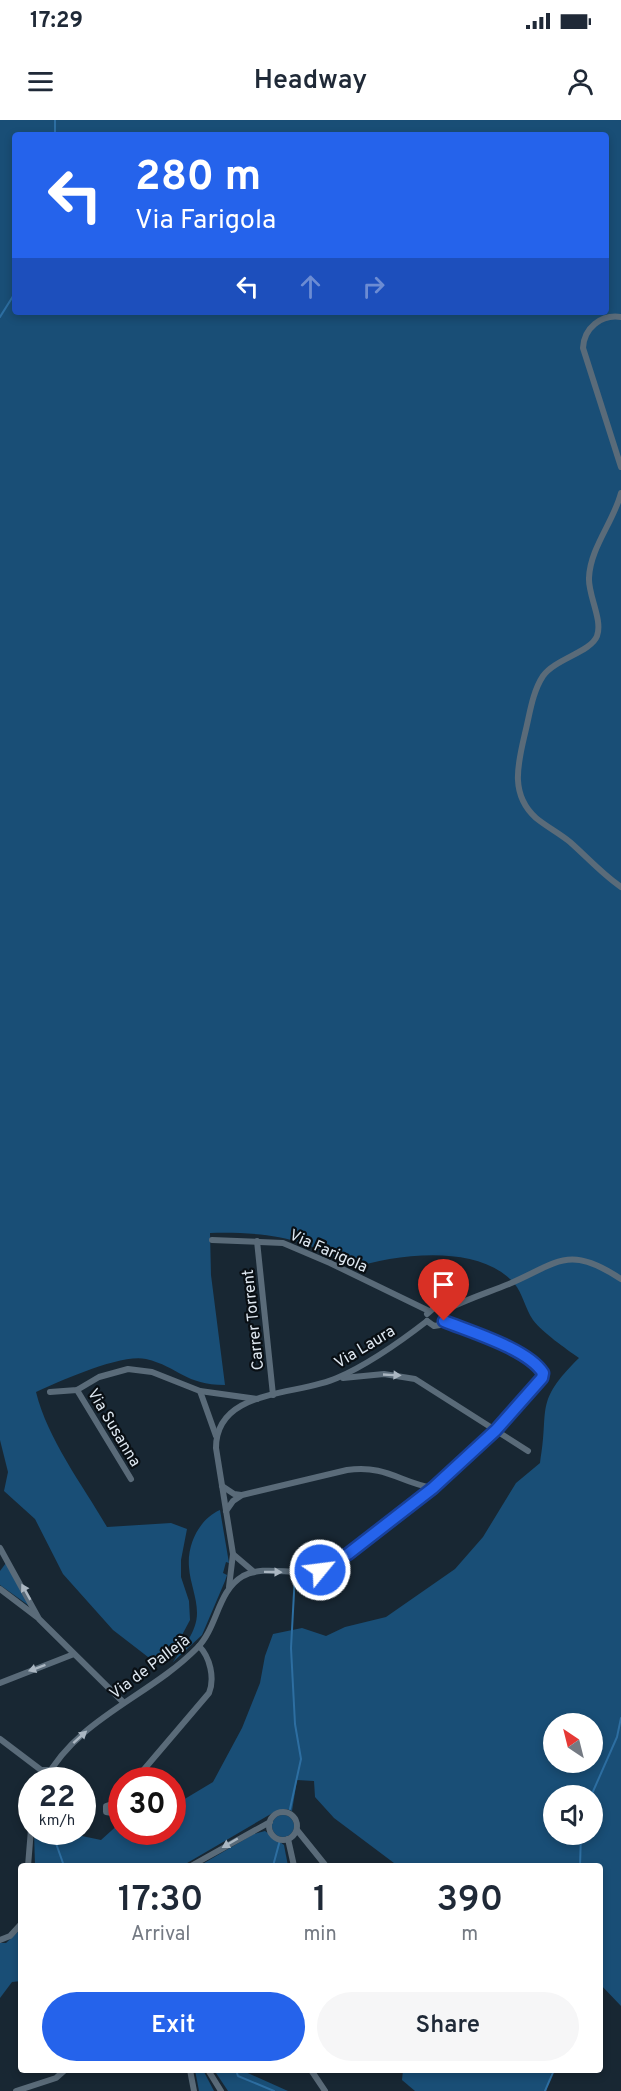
<!DOCTYPE html>
<html lang="en">
<head>
<meta charset="utf-8">
<style>
	:root { --surface:#fff; --page:#f6f6f7; --text:#1f2937; --muted:#747a83; --accent:#2563eb }
	body { margin:0; font-family:Overpass,sans-serif; background:var(--page); color:var(--text); height:100vh; display:flex; flex-direction:column; font-size:22px; white-space:nowrap }
	* { box-sizing:border-box; margin:0 }
	p { font-size:20px; color:var(--muted) }
	.icon { flex:none; width:33px; height:33px; fill:none; stroke:currentColor; stroke-width:2; stroke-linecap:round; stroke-linejoin:round }
	.map { position:relative; flex:1; overflow:hidden }
	.side { position:absolute; left:18px; top:1743px; width:585px; height:210px; display:flex; flex-direction:column; background:var(--surface); border-radius:6px; box-shadow:0 3px 9px #0003 }
	.side>* { flex:none }
	.hud { position:absolute; left:12px; top:12px; width:597px; height:183px; border-radius:6px; box-shadow:0 3px 9px #0003; background:#2563eb; color:#fff; overflow:hidden }
	.needle { width:39px; rotate:325deg }
	.fabs { position:absolute; left:543px; top:1593px; display:grid; gap:12px }
	.fabs a { display:grid; place-items:center; width:60px; height:60px; border-radius:50%; background:var(--surface); box-shadow:0 3px 9px #0003; font-size:30px }
	.speed { position:absolute; left:18px; top:1647px; display:flex; gap:12px; font-size:30px; font-weight:700; text-align:center }
	.speed>* { display:grid; place-content:center; width:78px; height:78px; border-radius:50%; background:var(--surface); box-shadow:0 3px 9px #0003; line-height:1 }
	.speed small { font-size:15px; font-weight:400 }
	.speed .limit { border:9px solid #d22; background:#fff; color:#111 }
	.pin { position:absolute; display:grid; place-items:center; width:51px; height:51px; color:#fff; margin:-62px -26px; border-radius:50% 50% 50% 0; rotate:-45deg; box-shadow:0 0 6px #0007 }
	.pin .icon { rotate:45deg }
	.me { position:absolute; width:66px; margin:-33px; rotate:61deg; stroke-linejoin:round; filter:drop-shadow(0 0 4px #0008) }
	.turn { display:flex; align-items:center; gap:21px; height:126px; padding:0 24px; font-size:27px }
	.turn .icon { width:78px; height:78px; stroke-width:2.5 }
	.turn b { display:block; font-size:42px; line-height:51px }
	.lanes { display:flex; align-items:center; height:57px; padding:0 24px; background:#0003; justify-content:center; gap:30px; direction:ltr }
	.lanes .off { opacity:.35 }
	.eta { display:flex; justify-content:space-evenly; align-items:center; height:102px; text-align:center }
	.eta b { font-size:36px; font-weight:600; line-height:42px }
	.button { display:flex; gap:12px; margin-top:auto; padding:12px 24px }
	.button a { flex:1; height:69px; border-radius:36px; background:var(--accent); color:#fff; font-size:24px; font-weight:600; line-height:69px; text-align:center }
	.button a+a { background:var(--page); color:var(--text) }
	.status { display:flex; justify-content:space-between; align-items:center; height:42px; padding:0 30px; background:var(--surface); direction:ltr }
	.status svg { height:16px; fill:currentColor }
	header { display:flex; justify-content:space-between; align-items:center; height:78px; padding:0 24px; background:var(--surface); font-size:27px; font-weight:600 }
	.map>svg:first-child { display:block }
</style>
</head>
<body>
<div class="status"><b>17:29</b><svg viewBox="0 0 49 12"><path d="M0 12V9h3v3zM5 12V6h3v6zM10 12V3h3v9zM15 12V0h3v12zM26 1h20v11H26zM47 4h2v5h-2z"/></svg></div>
<header><svg class="icon" aria-label="menu" viewBox="0 0 24 24"><path d="M4 6h16M4 12h16M4 18h16"/></svg>Headway<svg class="icon" aria-label="person" viewBox="0 0 24 24"><circle cx="12" cy="8" r="4"/><path d="M4 21q1-7 8-7t8 7"/></svg></header>
<div class="map">
<svg width="621" height="1971" viewBox="0 0 621 1971">
	<rect width="100%" height="100%" fill="#182733"/>
	<g fill="#194e76" fill-rule="evenodd">
		<path d="M0,0H621V1886L600,1864V1746H392L394,1743L334,1698L315,1677L314,1661L297,1660L292,1691L286,1689L276,1691L182,1746H35L34,1712H78L82,1716L101,1720L121,1702L122,1712H172L173,1686L213,1662L242,1608L260,1563L265,1536L273,1514L302,1508L326,1516L345,1507L386,1497L455,1449L483,1417L516,1363L540,1343C550,1288 533,1283 579,1238C565,1228 543,1213 533,1200C525,1188 523,1174 514,1163C478,1123 397,1134 352,1148C305,1116 265,1112 210,1113L211,1155L225,1265C185,1265 179,1247 146,1239C122,1233 60,1261 36,1272C48,1320 82,1364 107,1407L171,1403L187,1409L181,1440V1457L189,1481L190,1500L173,1532L157,1539L148,1537L113,1510L63,1454L35,1399L4,1371L8,1352L0,1320ZM15,15H606V192H15ZM554,1604H592V1642H554ZM554,1676H592V1714H554Z"/>
		<path d="M220,1390L229,1443L226,1442L223,1453L227,1455L225,1461L202,1515L173,1542C183,1527 197,1512 197,1493C197,1477 190,1463 189,1447C187,1425 199,1399 220,1390Z"/>
		<polygon points="6,1443 29,1483 28,1485 0,1465 0,1451"/>
		<circle cx="283" cy="1706" r="11"/>
		<polygon points="265,1711 284,1725 288,1746 206,1746 204,1743 254,1714"/>
		<polygon points="21,1809 21,1861 12,1862 0,1878 0,1823 6,1823"/>
		<polygon points="195,1950 203,1950 214,1971 199,1971"/>
		<polygon points="214,1950 241,1950 288,1971 228,1971"/>
		<polygon points="403,1950 552,1950 546,1971 415,1971 402,1960"/>
	</g>
	<g fill="none" stroke-linecap="round" stroke-linejoin="round">
		<g stroke="#2d6ea1" stroke-width="2">
			<polyline points="55,15 55,0"/>
			<polyline points="0,197 15,173"/>
			<polyline points="591,1676 617,1617 621,1598"/>
			<polyline points="290,1689 301,1639 295,1604 291,1528 295,1454"/>
			<polyline points="52,1712 64,1746"/>
			<polyline points="273,1746 280,1720"/>
			<polyline points="580,1746 581,1714"/>
			<polyline points="236,1950 238,1956 274,1971"/>
			<polyline points="545,1971 554,1950"/>
		</g>
		<g stroke="#5a6b79" stroke-width="6">
			<path d="M621,197C601,194 584,208 583,228L621,347"/>
			<path d="M621,373C614,401 590,428 589,458C588,475 603,500 597,516C591,532 555,539 543,556C533,571 530,592 526,609C519,640 508,673 536,698C547,707 559,713 570,722C587,737 602,754 621,767"/>
			<polyline points="212,1120 283,1123 330,1143 429,1191"/>
			<polyline points="257,1121 273,1275"/>
			<path d="M444,1191C464,1180 487,1173 509,1164C558,1143 568,1124 621,1159"/>
			<polyline points="427,1194 434,1188 444,1191"/>
			<polyline points="427,1201 434,1206 440,1205 445,1199 444,1191"/>
			<polyline points="343,1258 384,1254 415,1259 528,1331"/>
			<polyline points="77,1270 131,1359"/>
			<polyline points="200,1271 216,1316"/>
			<polyline points="50,1272 77,1270 99,1257 128,1249 152,1252 200,1271 257,1279"/>
			<polyline points="222,1366 234,1374 241,1375"/>
			<path d="M226,1391L233,1381L242,1375L347,1350C388,1345 398,1362 433,1368"/>
			<polyline points="0,1428 39,1499 123,1582"/>
			<polyline points="234,1435 254,1452"/>
			<path d="M229,1467L233,1434L216,1328C216,1268 298,1276 337,1258C369,1244 400,1222 427,1201"/>
			<polyline points="0,1469 37,1497"/>
			<polyline points="0,1563 74,1534"/>
			<polyline points="0,1619 41,1650 50,1650"/>
			<path d="M45,1660C78,1598 150,1576 197,1528C218,1507 217,1471 243,1456C269,1442 306,1462 336,1443C413,1395 477,1328 540,1263L543,1253C528,1228 471,1213 444,1201"/>
			<path d="M135,1660L209,1573C215,1558 210,1537 199,1526"/>
			<polyline points="115,1683 106,1686 106,1692 112,1693 115,1683 122,1675"/>
			<circle cx="283" cy="1706" r="14"/>
			<polyline points="297,1710 326,1746"/>
			<polyline points="288,1719 294,1746"/>
			<polyline points="28,1746 32,1697"/>
			<polyline points="191,1746 270,1702"/>
			<polyline points="0,1820 10,1816 21,1804"/>
			<polyline points="190,1950 194,1971"/>
			<polyline points="208,1950 221,1971"/>
			<polyline points="311,1950 325,1971"/>
			<polyline points="16,1971 56,1958 65,1950"/>
		</g>
	</g>
	<defs><path id="oneway-solid" d="M-6-.8H1V-3.2L6.5 0L1 3.2V.8H-6Z" transform="scale(1.5)"/></defs>
	<g fill="#aab6c1">
		<use href="#oneway-solid" transform="translate(392 1255) rotate(3)"/>
		<use href="#oneway-solid" transform="translate(273 1452) rotate(1)"/>
		<use href="#oneway-solid" transform="translate(26 1472) rotate(-119)"/>
		<use href="#oneway-solid" transform="translate(37 1548) rotate(160)"/>
		<use href="#oneway-solid" transform="translate(80 1617) rotate(-42)"/>
		<use href="#oneway-solid" transform="translate(230 1723) rotate(150)"/>
	</g>
	<g fill="none" stroke-linecap="round" stroke-linejoin="round">
		<defs>
			<path id="route" d="M320,1450L348,1434L433,1368L496,1310L542,1258L543,1253C528,1229 471,1212 444,1201"/>
		</defs>
		<use href="#route" stroke="#184099" stroke-width="15"/>
		<use href="#route" stroke="#2563eb" stroke-width="10"/>
	</g>
	<g text-anchor="middle" stroke-width="4.5" stroke-linejoin="round" paint-order="stroke">
		<g font-size="16" fill="#dfe8f1" stroke="#090f14">
			<text transform="translate(329 1130) rotate(24)" y="6">Via Farigola</text>
			<text transform="translate(252 1200) rotate(-96)" y="6">Carrer Torrent</text>
			<text transform="translate(364 1226) rotate(-31)" y="6">Via Laura</text>
			<text transform="translate(115 1307) rotate(59)" y="6">Via Susanna</text>
			<text transform="translate(149 1546) rotate(-37)" y="6">Via de Pallejà</text>
		</g>
	</g>
</svg>
<div class="fabs">
<a><svg class="needle" viewBox="-14 -14 28 28"><path d="M0-13l5 13h-10z" fill="#e53935"/><path d="M0 13l5-13h-10z" fill="#747a83"/></svg></a>
<a><svg class="icon" aria-label="sound" viewBox="0 0 24 24"><path d="M4 9h4l5-4v14l-5-4H4zM17 9q2 3 0 6"/></svg></a>
</div>
<div class="speed"><div>22<small>km/h</small></div><div class="limit">30</div></div>
<div class="pin" style="left:444px;top:1201px;background:#d93025"><svg class="icon" aria-label="arrive" viewBox="0 0 24 24"><path d="M6 21V4h12l-3 4 3 4H6"/></svg></div>
<svg class="me" style="left:320px;top:1450px" viewBox="-20 -20 40 40"><circle r="17" fill="#2563eb" stroke="#fff" stroke-width="3"/><path d="M0-11L8 9 0 5-8 9z" fill="#fff"/></svg>
<div class="hud">
<div class="turn"><svg class="icon" aria-label="left" viewBox="0 0 24 24"><path d="M17 20v-9H6M10 6l-5 5 5 5"/></svg><div><b>280 m</b>Via Farigola</div></div>
<div class="lanes"><svg class="icon" aria-label="left" viewBox="0 0 24 24"><path d="M17 20v-9H6M10 6l-5 5 5 5"/></svg><svg class="icon off" aria-label="ahead" viewBox="0 0 24 24"><path d="M12 20V5M6 11l6-6 6 6"/></svg><svg class="icon off" aria-label="right" viewBox="0 0 24 24"><path d="M7 20v-9h11M14 6l5 5-5 5"/></svg></div>
</div>
<section class="side">
<div class="eta">
<div><b>17:30</b><p>Arrival</p></div>
<div><b>1</b><p>min</p></div>
<div><b>390</b><p>m</p></div>
</div>
<div class="button"><a>Exit</a><a>Share</a></div>
</section>
</div>
</body>
</html>
